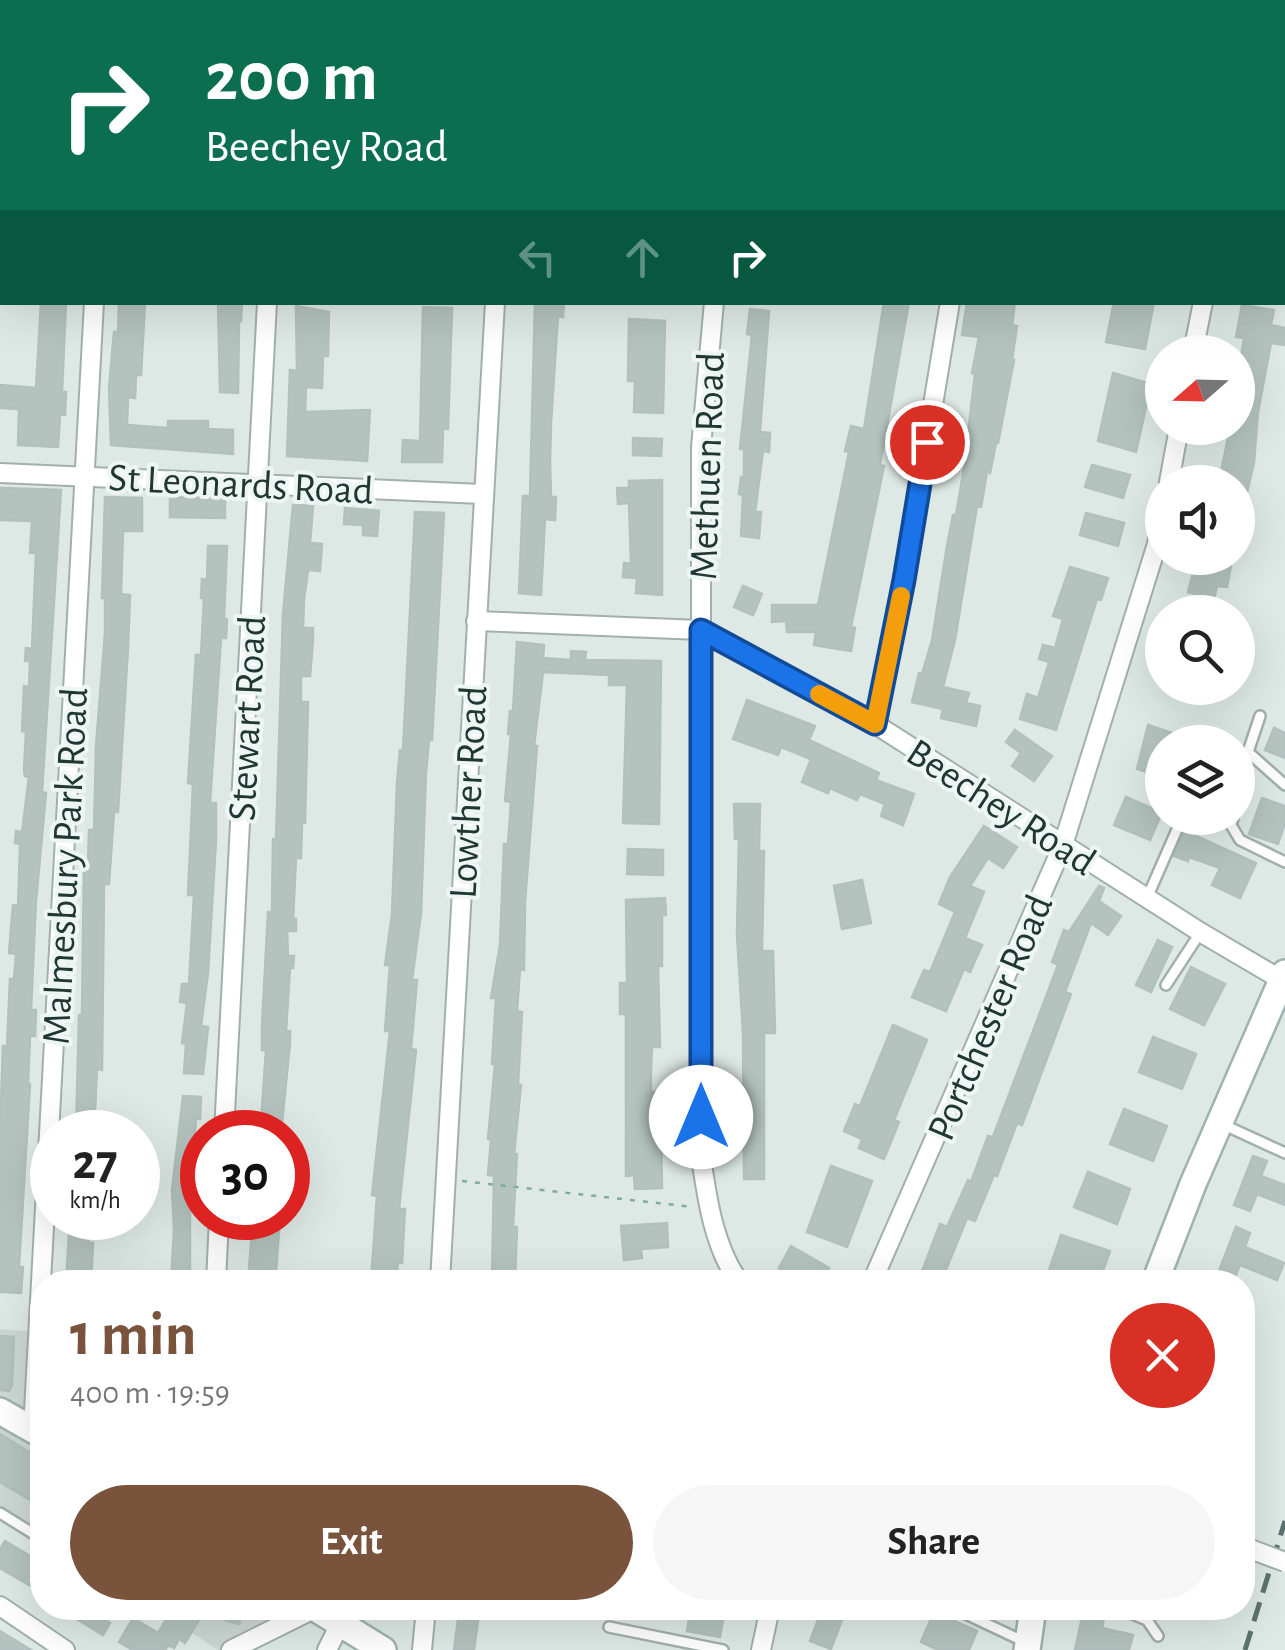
<!DOCTYPE html>
<html lang="en">
<head>
<meta charset="utf-8">
<style>
	:root { --surface:#fff; --page:#f6f6f6; --text:#222; --muted:#767676; --accent:#7a533d }
	body { margin:0; font-family:"Alegreya Sans",sans-serif; background:var(--page); color:var(--text); height:100vh; display:flex; flex-direction:column; font-size:38px; white-space:nowrap }
	* { box-sizing:border-box; margin:0 }
	p { font-size:32px; color:var(--muted) }
	.icon { flex:none; width:55px; height:55px; fill:none; stroke:currentColor; stroke-width:2; stroke-linecap:round; stroke-linejoin:round }
	.map { position:relative; flex:1; overflow:hidden }
	.sheet { position:absolute; left:30px; top:1270px; width:1225px; height:350px; display:flex; flex-direction:column; background:var(--surface); border-radius:40px; box-shadow:0 10px 40px #0002 }
	.sheet>* { flex:none }
	.top-card { position:absolute; left:0px; top:0px; width:1285px; height:305px; box-shadow:0 10px 40px #0002; background:#0b6e4f; color:#fff; overflow:hidden }
	.needle { width:65px; rotate:250deg }
	.buttons { position:absolute; left:1145px; top:335px; display:grid; gap:20px }
	.buttons a { display:grid; place-items:center; width:110px; height:110px; border-radius:50%; background:var(--surface); box-shadow:0 10px 40px #0002; font-size:50px }
	.speed { position:absolute; left:30px; top:1110px; display:flex; gap:20px; font-size:50px; font-weight:700; text-align:center }
	.speed>* { display:grid; place-content:center; width:130px; height:130px; border-radius:50%; background:var(--surface); box-shadow:0 10px 40px #0002; line-height:1 }
	.speed small { font-size:25px; font-weight:400 }
	.speed .limit { border:15px solid #d22; background:#fff; color:#111 }
	.pin { position:absolute; display:grid; place-items:center; width:85px; height:85px; color:#fff; margin:-42px; border:5px solid #fff; border-radius:50%; box-shadow:0 2px 10px #0007 }
	.me { position:absolute; width:110px; margin:-55px; rotate:0deg; stroke-linejoin:round; filter:drop-shadow(0 0 8px #0008) }
	.turn { display:flex; align-items:center; gap:35px; height:210px; padding:0 40px; font-size:45px }
	.turn .icon { width:130px; height:130px; stroke-width:2.5 }
	.turn b { display:block; font-size:70px; line-height:85px }
	.lanes { display:flex; align-items:center; height:95px; padding:0 40px; background:#0003; justify-content:center; gap:50px; direction:ltr }
	.lanes .off { opacity:.35 }
	.round { display:grid; place-items:center; flex:none; width:105px; height:105px; border-radius:52px; background:var(--page) }
	.summary { display:flex; align-items:center; justify-content:space-between; height:170px; padding:0 40px }
	h1 { font-size:60px; font-weight:700; line-height:75px; color:var(--accent) }
	.cta { display:flex; gap:20px; margin-top:auto; padding:20px 40px }
	.cta a { flex:1; height:115px; border-radius:60px; background:var(--accent); color:#fff; font-size:40px; font-weight:700; line-height:115px; text-align:center }
	.cta a+a { background:var(--page); color:var(--text) }
	.map>svg:first-child { display:block }
</style>
</head>
<body>
<div class="map">
<svg width="1285" height="1650" viewBox="0 0 1285 1650">
	<rect width="100%" height="100%" fill="#dee9e5"/>
	<g fill="#cdd8d4">
		<polygon points="0,1329 39,1332 42,1378 42,1539 0,1513"/>
		<polygon points="155,1608 316,1608 231,1650 218,1650"/>
	</g>
	<g fill="#b4c3be" stroke="#b2c1bd" stroke-width="2.5">
		<polygon points="46,302 66,302 62,392 66,392 65,415 60,414 58,447 18,445 19,409 0,408 0,385 36,388 41,303"/>
		<polygon points="119,302 145,303 141,375 136,375 135,398 128,397 127,425 168,428 168,421 208,421 208,429 233,430 233,454 111,445 109,388 114,332 118,332"/>
		<polygon points="218,302 242,302 241,321 239,321 238,393 220,392"/>
		<polygon points="535,302 564,302 563,317 558,316 551,423 550,463 551,497 556,497 555,520 545,519 541,595 519,593 523,496 530,496"/>
		<polygon points="884,302 909,302 880,465 884,466 851,627 855,628 851,651 814,645 816,632 787,632 786,621 772,622 772,605 818,605 849,452 845,451 851,426 864,429"/>
		<polygon points="967,302 1015,302 1012,325 1017,326 1012,360 1014,360 998,443 996,443 990,473 987,472 981,507 977,506 955,640 943,687 969,693 966,703 980,706 976,726 941,718 943,709 912,702 919,673 922,674 932,640 947,546 953,515 956,515 964,468 975,374 972,373 979,337 962,335"/>
		<polygon points="1114,302 1154,302 1145,349 1106,342"/>
		<polygon points="1242,305 1274,310 1271,325 1285,328 1285,345 1271,343 1258,412 1254,462 1243,510 1238,510 1238,482 1219,482 1230,428 1238,428 1238,375 1244,338 1236,337"/>
		<polygon points="296,306 329,312 328,356 323,356 322,388 306,387 305,412 370,410 367,461 287,456 290,370 297,371"/>
		<polygon points="423,307 452,308 448,429 443,429 442,462 402,462 403,440 420,441"/>
		<polygon points="750,309 769,311 760,432 770,433 769,452 763,451 755,512 761,512 759,538 741,536 743,495 739,494 741,477 744,477 744,449 740,449 752,335 747,334"/>
		<polygon points="629,319 665,321 663,413 634,412 635,381 628,381"/>
		<polygon points="1113,373 1151,384 1136,452 1098,441"/>
		<polygon points="633,438 662,439 661,456 633,455"/>
		<polygon points="1092,465 1130,475 1123,498 1085,487"/>
		<polygon points="662,480 662,595 636,593 637,578 623,577 624,563 631,564 629,503 618,504 617,488 629,488 629,481"/>
		<polygon points="0,488 61,490 42,792 46,793 36,901 31,1010 36,1010 35,1036 30,1036 28,1084 30,1084 19,1267 23,1267 21,1293 0,1292 0,1133 3,1046 7,1046 10,979 14,979 16,954 9,953 13,905 18,906 19,881 20,844 15,843 16,831 22,832 29,777 25,776 24,770 26,732 22,731 24,686 29,687 30,661 25,661 26,648 32,649 36,553 30,553 32,521 0,520"/>
		<polygon points="105,497 142,498 142,531 123,531 121,594 130,595 128,648 118,812 114,812 109,884 104,884 102,1070 97,1069 94,1132 76,1132 79,1015 82,1015 84,865 88,866 89,830 94,830 96,746 105,633 105,598 102,598"/>
		<polygon points="170,497 225,498 225,518 170,517"/>
		<polygon points="293,505 313,506 310,543 322,544 320,571 308,570 304,599 303,628 313,628 313,641 310,676 301,676 301,702 308,702 305,823 302,823 301,858 296,858 293,919 296,919 296,931 287,931 288,956 294,956 293,968 290,968 286,1031 290,1031 290,1043 282,1123 261,1122 266,1050 262,1050 262,1026 268,912 272,912 273,839 276,839 283,614"/>
		<polygon points="345,508 379,511 377,536 363,535 363,525 344,524"/>
		<polygon points="415,512 444,513 432,740 429,740 426,773 421,913 412,980 417,980 411,1049 416,1050 399,1209 405,1209 402,1263 398,1262 396,1282 371,1282 377,1196 372,1195 390,1031 385,1031 390,965 385,965 392,914 397,783 400,750 403,750"/>
		<polygon points="1086,513 1124,523 1118,546 1080,535"/>
		<polygon points="208,546 227,546 224,619 227,619 226,638 221,638 210,803 216,803 216,840 208,973 201,1026 208,1027 203,1074 184,1073 186,1044 182,1043 187,1003 180,1002 182,984 189,984 191,948 194,895 188,895 193,784 188,783 196,655 201,655 204,598 201,598 202,579 207,580"/>
		<polygon points="1197,558 1231,566 1227,587 1217,586 1214,599 1188,592"/>
		<polygon points="1070,567 1108,578 1101,600 1097,599 1056,730 1020,719 1027,694 1038,698 1049,662 1039,659 1043,645 1055,648 1063,619 1053,616"/>
		<polygon points="743,586 762,594 753,615 734,607"/>
		<polygon points="517,642 544,645 543,658 571,660 571,651 586,652 585,660 661,661 659,824 623,823 627,685 609,685 609,675 543,672 534,746 537,746 525,902 524,970 520,969 517,1011 522,1012 518,1085 521,1085 514,1154 517,1154 513,1227 517,1227 515,1282 492,1282 494,1176 488,1175 491,1140 488,1139 495,1064 492,1064 496,998 491,998 500,945 504,844 508,844 511,802 505,801 511,734 508,734 510,711 513,711"/>
		<polygon points="747,700 815,726 809,740 879,773 876,780 914,794 903,825 881,816 885,804 860,794 857,800 830,788 828,793 802,782 811,759 781,747 778,755 733,739"/>
		<polygon points="1148,725 1193,740 1162,742 1162,777 1137,769"/>
		<polygon points="1274,728 1285,733 1285,758 1265,750"/>
		<polygon points="1015,730 1052,756 1034,781 1012,766 1021,753 1006,742"/>
		<polygon points="1126,797 1162,813 1150,840 1114,825"/>
		<polygon points="1262,798 1285,806 1285,823 1278,844 1249,834"/>
		<polygon points="734,804 760,804 759,851 764,851 762,951 773,951 775,1033 764,1033 764,1179 744,1179 743,1033 737,934 739,839 735,839"/>
		<polygon points="984,826 1017,847 1003,868 988,858 970,886 984,892 965,938 982,945 970,972 964,969 946,1011 912,997 924,970 930,972 955,912 939,904 950,877"/>
		<polygon points="1185,831 1256,863 1240,898 1212,885 1220,868 1189,857 1188,861 1174,856"/>
		<polygon points="628,849 663,850 663,875 627,874"/>
		<polygon points="862,880 871,923 842,929 834,886"/>
		<polygon points="1099,886 1104,888 1099,901 1121,916 1108,935 1091,923 1065,992 1071,994 1022,1125 1017,1123 997,1176 994,1175 975,1221 967,1218 941,1282 918,1282 940,1224 947,1227 968,1180 971,1182 988,1136 993,1137 1058,965 1052,962 1064,930 1069,932"/>
		<polygon points="665,898 666,915 662,915 662,966 658,966 660,1047 652,1047 651,1070 651,1092 660,1092 659,1106 653,1106 653,1130 661,1131 662,1188 635,1189 634,1175 626,1176 626,1014 620,1014 620,983 627,983 626,900"/>
		<polygon points="1158,940 1172,947 1151,992 1136,985"/>
		<polygon points="1191,967 1225,984 1204,1025 1170,1009"/>
		<polygon points="893,1025 927,1040 894,1120 899,1122 884,1159 859,1148 862,1139 844,1131 855,1104 860,1106"/>
		<polygon points="1153,1037 1196,1054 1182,1089 1139,1072"/>
		<polygon points="183,1096 201,1097 200,1119 196,1119 190,1205 190,1282 171,1282 174,1229 172,1190"/>
		<polygon points="1124,1109 1167,1126 1153,1161 1110,1144"/>
		<polygon points="1253,1156 1267,1161 1261,1176 1285,1185 1285,1205 1257,1194 1250,1211 1234,1205"/>
		<polygon points="831,1166 872,1181 847,1247 807,1232"/>
		<polygon points="1088,1172 1130,1189 1117,1224 1074,1207"/>
		<polygon points="70,1218 90,1218 89,1243 93,1243 91,1282 66,1282"/>
		<polygon points="253,1218 280,1218 276,1271 262,1271 262,1282 248,1282"/>
		<polygon points="667,1223 668,1247 641,1249 642,1258 624,1260 621,1226"/>
		<polygon points="1236,1227 1250,1233 1245,1247 1284,1263 1277,1280 1240,1265 1233,1282 1217,1276"/>
		<polygon points="1061,1235 1110,1251 1099,1282 1081,1282 1063,1276 1061,1282 1045,1282"/>
		<polygon points="791,1246 829,1268 821,1282 804,1282 779,1268"/>
		<polygon points="0,1336 14,1337 12,1386 9,1391 0,1390"/>
		<polygon points="0,1434 42,1460 42,1507 0,1482"/>
		<polygon points="5,1541 42,1563 42,1579 36,1589 0,1568 0,1549"/>
		<polygon points="59,1608 111,1608 104,1619 110,1623 103,1635"/>
		<polygon points="173,1608 206,1608 185,1643 179,1639 174,1648 169,1645 165,1650 133,1650 119,1642 133,1618 158,1633"/>
		<polygon points="227,1608 244,1608 239,1624 225,1620"/>
		<polygon points="691,1608 725,1608 720,1637 687,1631"/>
		<polygon points="1084,1608 1105,1613 1102,1628 1133,1635 1129,1650 1075,1650"/>
		<polygon points="822,1609 843,1617 831,1649 810,1641"/>
		<polygon points="934,1612 977,1631 969,1650 938,1650 921,1642"/>
		<polygon points="458,1619 478,1621 474,1650 454,1650"/>
		<polygon points="0,1631 31,1650 0,1650"/>
	</g>
	<g fill="none" stroke-linecap="round" stroke-linejoin="round">
		<defs>
			<g id="lane">
				<polyline points="1260,716 1248,752 1285,785"/>
				<polyline points="1238,805 1245,784"/>
				<polyline points="1233,818 1231,825 1240,840 1285,862"/>
				<polyline points="1147,898 1182,818"/>
				<polyline points="1166,985 1200,933"/>
				<polyline points="1222,1124 1285,1153"/>
				<polyline points="0,1513 42,1539"/>
				<polyline points="953,1608 1023,1641"/>
				<polyline points="1118,1608 1147,1620 1158,1636"/>
				<polyline points="609,1627 723,1650"/>
			</g>
			<g id="street">
				<polyline points="109,2 109,0"/>
				<polyline points="282,2 282,0"/>
				<polyline points="508,2 508,0"/>
				<polyline points="742,2 743,0"/>
				<polyline points="1001,2 1001,0"/>
				<path d="M714,302L701,447V1157C707,1199 714,1247 739,1282"/>
				<polyline points="1193,352 1203,302"/>
				<polyline points="0,473 482,494"/>
				<polyline points="1169,482 1179,428"/>
				<polyline points="476,621 701,630 875,724 1200,932 1285,982"/>
				<polyline points="875,724 904,580 950,302"/>
				<polyline points="224,1132 267,302"/>
				<polyline points="216,1282 219,1218"/>
				<polyline points="440,1282 495,302"/>
				<polyline points="872,1282 1063,845 1157,544 1162,517"/>
				<polyline points="33,1430 94,302"/>
				<polyline points="0,1606 65,1650"/>
				<polyline points="231,1650 316,1608"/>
				<polyline points="327,1650 340,1624"/>
				<polyline points="422,1650 426,1608"/>
				<polyline points="761,1650 770,1608"/>
			</g>
			<g id="secondary">
				<polyline points="1155,1282 1193,1184 1285,973"/>
				<polyline points="0,1411 42,1435"/>
				<polyline points="315,1608 383,1650"/>
				<polyline points="1027,1650 1033,1608"/>
			</g>
			<g id="highway">
				<polyline points="1218,0 1220,2"/>
				<polyline points="1268,0 1269,2"/>
				<polyline points="1282,25 1285,29"/>
				<polyline points="1282,106 1285,110"/>
			</g>
		</defs>
		<use href="#lane" stroke="#a2b0ac" stroke-width="14"/>
		<use href="#street" stroke="#a2b0ac" stroke-width="22"/>
		<use href="#secondary" stroke="#9fb3ae" stroke-width="30"/>
		<use href="#highway" stroke="#bcc3c2" stroke-width="35"/>
		<g stroke="#81aaa1" stroke-width="2.5" stroke-dasharray="5 8" stroke-linecap="butt">
			<polyline points="1186,0 1188,2"/>
			<polyline points="1282,183 1285,187"/>
			<polyline points="462,1181 693,1207"/>
		</g>
		<use href="#lane" stroke="#fff" stroke-width="9"/>
		<use href="#street" stroke="#fff" stroke-width="18"/>
		<use href="#secondary" stroke="#fff" stroke-width="25"/>
		<use href="#highway" stroke="#30605c" stroke-width="30"/>
		<polyline stroke="#5b736f" stroke-width="5" stroke-dasharray="20 10" stroke-linecap="butt" points="1245,1650 1285,1521"/>
		<defs>
			<polyline id="street-bridge" points="1242,1546 1285,1562"/>
		</defs>
		<use href="#street-bridge" stroke="#a2b0ac" stroke-width="22" stroke-linecap="butt"/>
		<use href="#street-bridge" stroke="#fff" stroke-width="18"/>
	</g>
	<g fill="none" stroke-linecap="round" stroke-linejoin="round">
		<defs>
			<polyline id="route" points="701,1117 701,630 875,724 904,580 927,442"/>
		</defs>
		<use href="#route" stroke="#114b97" stroke-width="25"/>
		<use href="#route" stroke="#1a73e8" stroke-width="18"/>
		<polyline stroke="#f59e0b" stroke-width="18" points="819,694 875,724 901,596"/>
	</g>
	<g text-anchor="middle" stroke-width="8" stroke-linejoin="round" paint-order="stroke">
		<g font-size="40" fill="#213733" stroke="#eef6f3">
			<text transform="translate(706 466) rotate(-88)" y="14">Methuen Road</text>
			<text transform="translate(241 483) rotate(3)" y="14">St Leonards Road</text>
			<text transform="translate(246 718) rotate(-87)" y="14">Stewart Road</text>
			<text transform="translate(467 792) rotate(-87)" y="14">Lowther Road</text>
			<text transform="translate(1002 806) rotate(33)" y="14">Beechey Road</text>
			<text transform="translate(64 866) rotate(-87)" y="14">Malmesbury Park Road</text>
			<text transform="translate(989 1017) rotate(-67)" y="14">Portchester Road</text>
		</g>
	</g>
</svg>
<div class="buttons">
<a><svg class="needle" viewBox="-14 -14 28 28"><path d="M0-13l5 13h-10z" fill="#e53935"/><path d="M0 13l5-13h-10z" fill="#767676"/></svg></a>
<a><svg class="icon" aria-label="sound" viewBox="0 0 24 24"><path d="M4 9h4l5-4v14l-5-4H4zM17 9q2 3 0 6"/></svg></a>
<a><svg class="icon" aria-label="search" viewBox="0 0 24 24"><circle cx="10" cy="10" r="6"/><path d="M15 15l6 6"/></svg></a>
<a><svg class="icon" aria-label="layers" viewBox="0 0 24 24"><path d="M12 4l9 5-9 5-9-5zM3 14l9 5 9-5"/></svg></a>
</div>
<div class="speed"><div>27<small>km/h</small></div><div class="limit">30</div></div>
<div class="pin" style="left:927px;top:442px;background:#d93025"><svg class="icon" aria-label="arrive" viewBox="0 0 24 24"><path d="M6 21V4h12l-3 4 3 4H6"/></svg></div>
<svg class="me" style="left:701px;top:1117px" viewBox="-20 -20 40 40"><circle r="19" fill="#fff"/><path d="M0-13L10 11 0 6-10 11z" fill="#1a73e8"/></svg>
<div class="top-card">
<div class="turn"><svg class="icon" aria-label="right" viewBox="0 0 24 24"><path d="M7 20v-9h11M14 6l5 5-5 5"/></svg><div><b>200 m</b>Beechey Road</div></div>
<div class="lanes"><svg class="icon off" aria-label="left" viewBox="0 0 24 24"><path d="M17 20v-9H6M10 6l-5 5 5 5"/></svg><svg class="icon off" aria-label="ahead" viewBox="0 0 24 24"><path d="M12 20V5M6 11l6-6 6 6"/></svg><svg class="icon" aria-label="right" viewBox="0 0 24 24"><path d="M7 20v-9h11M14 6l5 5-5 5"/></svg></div>
</div>
<section class="sheet">
<div class="summary"><div><h1>1 min</h1><p>400 m · 19:59</p></div><a class="round" style="background:#d93025;color:#fff"><svg class="icon" aria-label="close" viewBox="0 0 24 24"><path d="M6 6l12 12M18 6L6 18"/></svg></a></div>
<div class="cta"><a>Exit</a><a>Share</a></div>
</section>
</div>
</body>
</html>
